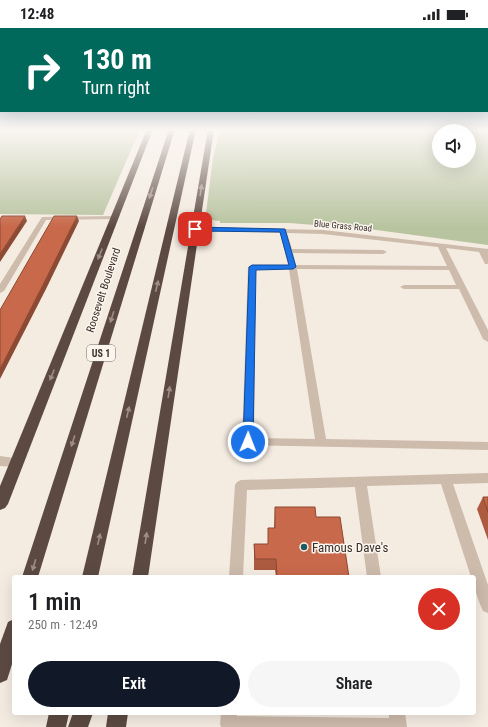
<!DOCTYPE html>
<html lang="en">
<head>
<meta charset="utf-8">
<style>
	:root { --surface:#fff; --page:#f6f6f6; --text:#202124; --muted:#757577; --accent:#111827 }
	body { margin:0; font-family:"Roboto Condensed",sans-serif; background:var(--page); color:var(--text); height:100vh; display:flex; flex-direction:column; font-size:15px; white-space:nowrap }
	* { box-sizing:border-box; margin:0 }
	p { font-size:13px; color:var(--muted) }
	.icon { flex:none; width:22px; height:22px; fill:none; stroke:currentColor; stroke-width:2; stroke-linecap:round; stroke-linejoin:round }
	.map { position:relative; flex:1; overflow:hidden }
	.details { position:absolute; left:12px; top:547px; width:464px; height:140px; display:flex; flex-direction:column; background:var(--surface); border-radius:4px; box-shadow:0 4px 16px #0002 }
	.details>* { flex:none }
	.banner { position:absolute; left:0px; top:0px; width:488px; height:84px; box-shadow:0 4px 16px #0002; background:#00695c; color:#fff; overflow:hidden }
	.controls { position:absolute; left:432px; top:96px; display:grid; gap:8px }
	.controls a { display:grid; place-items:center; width:44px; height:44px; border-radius:50%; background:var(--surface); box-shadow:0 4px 16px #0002; font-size:20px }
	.pin { position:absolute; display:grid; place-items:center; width:34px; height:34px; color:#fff; margin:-17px; border-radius:8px; box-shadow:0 2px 6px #0006 }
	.me { position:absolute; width:44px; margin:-22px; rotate:1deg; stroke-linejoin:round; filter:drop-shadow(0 0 3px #0008) }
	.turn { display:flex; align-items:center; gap:14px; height:84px; padding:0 16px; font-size:18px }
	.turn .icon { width:52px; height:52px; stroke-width:2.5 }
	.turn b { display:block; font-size:28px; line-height:34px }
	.round { display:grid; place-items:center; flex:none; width:42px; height:42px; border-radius:21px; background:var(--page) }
	.summary { display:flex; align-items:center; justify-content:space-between; height:68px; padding:0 16px }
	h1 { font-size:24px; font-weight:600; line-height:30px }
	.primary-button { display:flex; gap:8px; margin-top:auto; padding:8px 16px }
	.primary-button a { flex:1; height:46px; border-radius:24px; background:var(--accent); color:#fff; font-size:16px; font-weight:600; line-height:46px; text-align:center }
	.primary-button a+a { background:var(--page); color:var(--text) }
	.status { display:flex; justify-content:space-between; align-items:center; height:28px; padding:0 20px; background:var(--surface); direction:ltr }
	.status svg { height:11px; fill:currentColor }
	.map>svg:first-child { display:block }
</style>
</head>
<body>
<div class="status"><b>12:48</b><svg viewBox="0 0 49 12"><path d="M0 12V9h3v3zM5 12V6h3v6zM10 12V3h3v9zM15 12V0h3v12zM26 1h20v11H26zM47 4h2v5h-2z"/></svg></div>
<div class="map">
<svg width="488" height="699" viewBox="0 0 488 699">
	<rect width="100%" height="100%" fill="#f4ebe1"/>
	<g fill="#b8c4a0" fill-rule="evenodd">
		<polygon points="0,101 140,101 103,187 0,186"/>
		<path d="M220,101H488V217L369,201L289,195H220V193C212,192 208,194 206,185L213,130ZM439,103H469V133H439Z"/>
	</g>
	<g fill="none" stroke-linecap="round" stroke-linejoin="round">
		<g fill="#cdbbac" fill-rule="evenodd">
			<polygon points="114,188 117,190 116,191 46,192 4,263 0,265 0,256 42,189"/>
			<path d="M195,199L323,202L488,221V236H485L479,224L446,220L488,302V314L483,311L459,261H404L400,259L404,257H456L449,242L297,241L326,411L488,414V422L244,417L242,414L248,239L252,237H288L280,205L193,202L191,201ZM287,205L323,206L438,219L447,238L296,237L293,225L383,226L387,224L383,222L292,221ZM256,241H289L315,411L254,410Z"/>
			<polygon points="0,428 21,431 23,434 21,437 17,439 0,438"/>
			<path d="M488,445V455L453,456L488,557V585L483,583C478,572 474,561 474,549H471L441,456L367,458L381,549H367L355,459L247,462L243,549H229L235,457L237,454L241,452Z"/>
			<polygon points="221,685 237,685 237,688 389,690 389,685 405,685 407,699 221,699 220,696"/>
		</g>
		<g fill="#5c4a42" fill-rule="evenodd">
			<polygon points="147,101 153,101 8,476 5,480 0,482 0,458"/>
			<polygon points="169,101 175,101 38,549 22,549"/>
			<polygon points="190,101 196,101 98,549 82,549"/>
			<polygon points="208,101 214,101 148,549 132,549"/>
			<polygon points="14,591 14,630 7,652 0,655 0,616 8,594"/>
			<polygon points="49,685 69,685 66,699 46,699"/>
			<polygon points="73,685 93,685 88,699 68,699"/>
			<polygon points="108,685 128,685 126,699 106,699"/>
		</g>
	</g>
	<g fill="#ac5a40">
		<polygon points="483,469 488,469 488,512 477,481"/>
		<polygon points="275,479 316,489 349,549 276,549 275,542 254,542 254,516 268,516 268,500 274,500"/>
	</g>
	<g fill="#8c4a34">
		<polygon points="25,188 27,193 0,234 0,226"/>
		<polygon points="77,188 79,193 46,261 0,351 0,341"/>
	</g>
	<g fill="#c8694b" stroke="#8c4a34">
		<polygon points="2,188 25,188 0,226 0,191"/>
		<polygon points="54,188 77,188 44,255 0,341 0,282"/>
		<polygon points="483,469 488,469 488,484"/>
		<polygon points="275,479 315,479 316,489 340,489 349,549 277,549 276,531 255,531 254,516 268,516 268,500 275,500"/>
	</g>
	<defs><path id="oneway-solid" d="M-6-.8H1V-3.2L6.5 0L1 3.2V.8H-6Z"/></defs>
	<g fill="#9c8e87">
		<use href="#oneway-solid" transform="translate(201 162) rotate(-81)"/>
		<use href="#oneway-solid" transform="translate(151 165) rotate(108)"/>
		<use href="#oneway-solid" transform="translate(100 226) rotate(112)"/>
		<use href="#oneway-solid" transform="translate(157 258) rotate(-77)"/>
		<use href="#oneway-solid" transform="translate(112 289) rotate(108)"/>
		<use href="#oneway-solid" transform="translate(52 347) rotate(112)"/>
		<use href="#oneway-solid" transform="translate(169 364) rotate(-81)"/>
		<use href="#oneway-solid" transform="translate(128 384) rotate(-77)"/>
		<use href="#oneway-solid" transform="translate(73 413) rotate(108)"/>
		<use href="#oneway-solid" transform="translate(146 510) rotate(-81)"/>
		<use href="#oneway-solid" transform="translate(99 511) rotate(-77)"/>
		<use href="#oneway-solid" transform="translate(34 537) rotate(107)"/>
	</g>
	<linearGradient id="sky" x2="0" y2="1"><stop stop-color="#7eb2d2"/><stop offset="0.51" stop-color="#faf6f2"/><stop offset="1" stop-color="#faf6f2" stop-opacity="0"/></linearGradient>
	<rect width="488" height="199" fill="url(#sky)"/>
	<polygon fill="#1a73e8" stroke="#114b97" points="193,199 285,201 296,239 293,241 256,242 253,414 252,416 245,416 243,414 249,239 252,237 289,237 280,204 195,203 193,202"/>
	<circle fill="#1f5a5e" stroke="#fbf5ee" stroke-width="1.5" cx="304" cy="519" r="4"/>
	<g text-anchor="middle" stroke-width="3" stroke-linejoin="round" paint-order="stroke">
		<g font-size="9" fill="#3b302b" stroke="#fbf5ee">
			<text transform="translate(343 198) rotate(5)" y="3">Blue Grass Road</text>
		</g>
		<rect fill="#fbf5ee" stroke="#756b66" stroke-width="1" x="87" y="317" width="28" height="16" rx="3"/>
		<g font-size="10" font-weight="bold" fill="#3b302b">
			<text x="101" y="329">US 1</text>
		</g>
		<g font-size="11" fill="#3b302b" stroke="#fbf5ee">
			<text transform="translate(103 262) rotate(-72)" y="4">Roosevelt Boulevard</text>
		</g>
		<g font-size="13" fill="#3b302b" stroke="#fbf5ee" text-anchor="start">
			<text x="312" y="524">Famous Dave's</text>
		</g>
	</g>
</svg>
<div class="controls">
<a><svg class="icon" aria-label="sound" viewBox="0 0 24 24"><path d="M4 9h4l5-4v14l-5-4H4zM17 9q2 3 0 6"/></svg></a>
</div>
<div class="pin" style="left:195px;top:201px;background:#d93025"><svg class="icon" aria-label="arrive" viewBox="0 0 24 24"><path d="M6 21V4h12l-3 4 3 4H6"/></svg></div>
<svg class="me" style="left:248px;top:414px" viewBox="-20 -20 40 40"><circle r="17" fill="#1a73e8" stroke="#fff" stroke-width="3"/><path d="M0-11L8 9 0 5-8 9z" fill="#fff"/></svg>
<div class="banner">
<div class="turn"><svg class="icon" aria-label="right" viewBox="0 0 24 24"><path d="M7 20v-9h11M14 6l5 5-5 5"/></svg><div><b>130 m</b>Turn right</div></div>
</div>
<section class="details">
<div class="summary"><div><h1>1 min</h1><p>250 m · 12:49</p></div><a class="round" style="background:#d93025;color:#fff"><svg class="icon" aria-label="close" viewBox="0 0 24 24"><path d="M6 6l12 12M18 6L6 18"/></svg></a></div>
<div class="primary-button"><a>Exit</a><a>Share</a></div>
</section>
</div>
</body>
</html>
